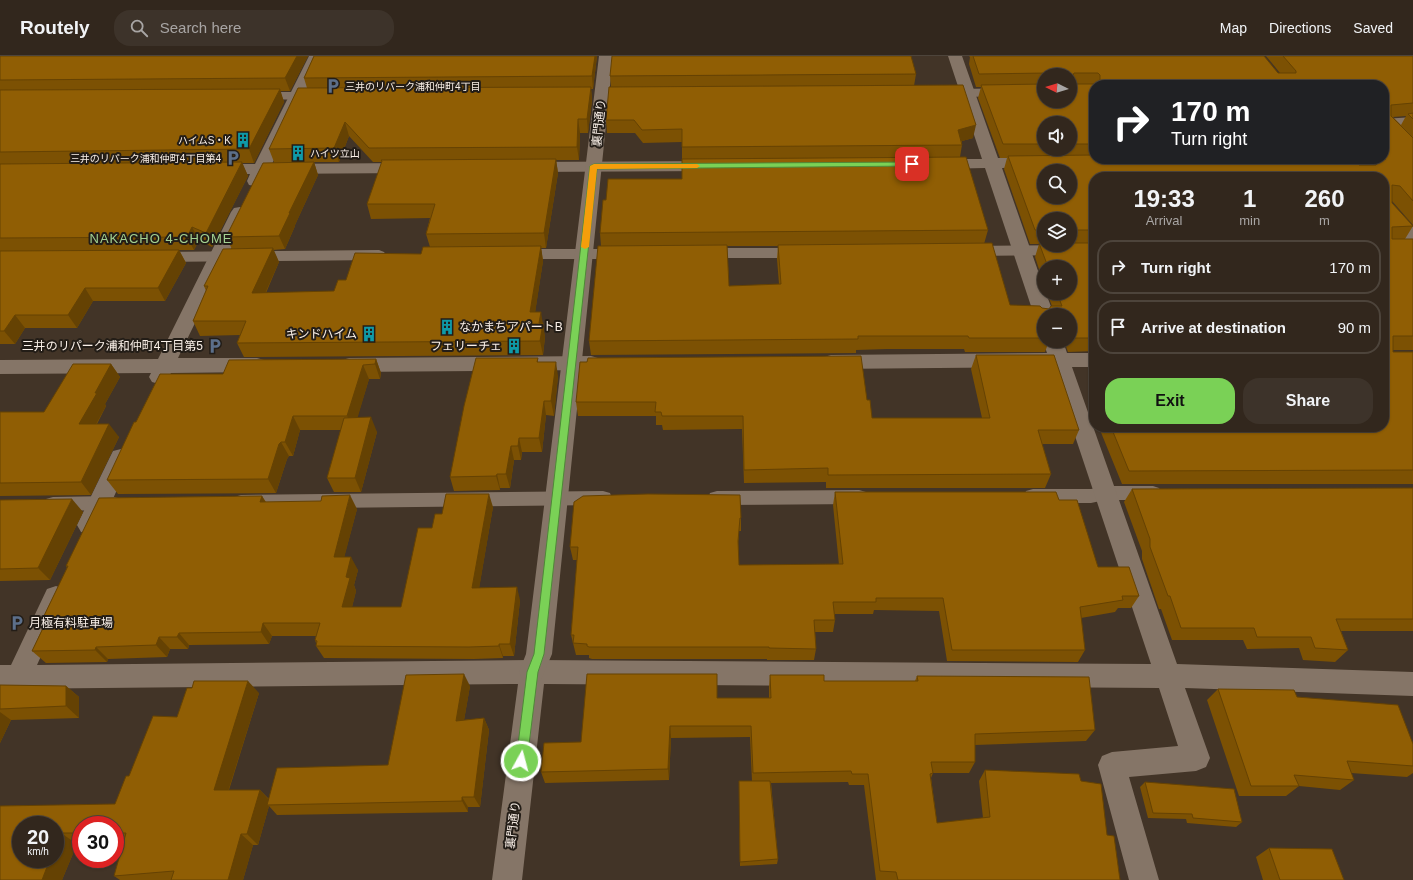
<!DOCTYPE html>
<html lang="en">
<head>
<meta charset="utf-8">
<style>
	:root { --surface:#32271d; --page:#3d332a; --text:#f1f3f6; --muted:#a8a5a4; --line:#4d443b; --accent:#7ad156 }
	body { margin:0; font-family:Helvetica,"Noto Sans JP",sans-serif; background:var(--page); color:var(--text); height:100vh; display:flex; flex-direction:column; font-size:15px; white-space:nowrap }
	* { box-sizing:border-box; margin:0 }
	p { font-size:13px; color:var(--muted) }
	.icon { flex:none; width:22px; height:22px; fill:none; stroke:currentColor; stroke-width:2; stroke-linecap:round; stroke-linejoin:round }
	.map { position:relative; flex:1; overflow:hidden }
	.sheet { position:absolute; left:1089px; top:116px; width:300px; height:260px; display:flex; flex-direction:column; background:var(--surface); border-radius:16px; box-shadow:0 1px 3px #0004,0 0 0 1px var(--line) }
	.sheet>* { flex:none }
	.banner { position:absolute; left:1089px; top:24px; width:300px; height:84px; border-radius:16px; box-shadow:0 1px 3px #0004,0 0 0 1px var(--line); background:#202124; color:#fff; overflow:hidden }
	.needle { width:26px; rotate:275deg }
	.buttons { position:absolute; left:1037px; top:12px; display:grid; gap:8px }
	.buttons a { display:grid; place-items:center; width:40px; height:40px; border-radius:50%; background:var(--surface); box-shadow:0 1px 3px #0004,0 0 0 1px var(--line); font-size:20px }
	.speed { position:absolute; left:12px; top:760px; display:flex; gap:8px; font-size:20px; font-weight:700; text-align:center }
	.speed>* { display:grid; place-content:center; width:52px; height:52px; border-radius:50%; background:var(--surface); box-shadow:0 1px 3px #0004,0 0 0 1px var(--line); line-height:1 }
	.speed small { font-size:10px; font-weight:400 }
	.speed .limit { border:6px solid #d22; background:#fff; color:#111 }
	.pin { position:absolute; display:grid; place-items:center; width:34px; height:34px; color:#fff; margin:-17px; border-radius:8px; box-shadow:0 2px 6px #0006 }
	.me { position:absolute; width:44px; margin:-22px; rotate:7deg; stroke-linejoin:round; filter:drop-shadow(0 0 3px #0008) }
	.turn { display:flex; align-items:center; gap:14px; height:84px; padding:0 16px; font-size:18px }
	.turn .icon { width:52px; height:52px; stroke-width:2.5 }
	.turn b { display:block; font-size:28px; line-height:34px }
	.eta { display:flex; justify-content:space-evenly; align-items:center; height:68px; text-align:center }
	.eta b { font-size:24px; font-weight:700; line-height:28px }
	.action { display:flex; gap:8px; margin-top:auto; padding:8px 16px }
	.action a { flex:1; height:46px; border-radius:16px; background:var(--accent); color:#111; font-size:16px; font-weight:700; line-height:46px; text-align:center }
	.action a+a { background:var(--page); color:var(--text) }
	ul { padding:0; list-style:none }
	li { display:flex; align-items:center; gap:12px; height:54px; margin:0 8px 6px; padding:0 8px; border:2px solid var(--line); border-radius:16px }
	li div { flex:1 }
	li b { display:block; font-size:15px }
	li em { font-style:normal }
	header { display:flex; align-items:center; gap:24px; box-sizing:border-box; height:56px; padding:0 20px; background:var(--surface); border-bottom:1px solid var(--line) }
	header strong { font-size:19px }
	nav { display:flex; gap:22px; margin-inline-start:auto; font-size:14px }
	.search { width:280px; height:36px; background:var(--page); display:flex; align-items:center; gap:10px; box-sizing:border-box; padding:0 14px; border-radius:16px; color:var(--muted); font-size:15px }
	.map>svg:first-child { display:block }
</style>
</head>
<body>
<header>
<strong>Routely</strong>
<div class="search"><svg class="icon" aria-label="search" viewBox="0 0 24 24"><circle cx="10" cy="10" r="6"/><path d="M15 15l6 6"/></svg>Search here</div>
<nav><a>Map</a><a>Directions</a><a>Saved</a></nav>
</header>
<div class="map">
<svg width="1413" height="824" viewBox="0 0 1413 824">
	<rect width="100%" height="100%" fill="#423427"/>
	<g fill="none" stroke-linecap="round" stroke-linejoin="round">
		<g fill="#857567" fill-rule="evenodd">
			<polygon points="1044,32 1044,40 951,41 947,40 945,37 947,34 951,33"/>
			<polygon points="259,36 313,36 317,37 319,40 317,43 313,44 255,43 253,40 255,37"/>
			<polygon points="1413,61 1413,69 1384,71 1384,63"/>
			<polygon points="1094,189 1094,199 969,200 964,198 962,195 964,192 969,190"/>
			<polygon points="703,192 801,192 806,194 808,197 806,200 801,202 703,202 698,200 696,197 698,194"/>
			<polygon points="519,193 621,193 626,195 628,198 626,201 621,203 519,203 514,201 512,198 514,195"/>
			<polygon points="379,194 384,196 386,199 384,202 379,204 159,206 154,204 152,201 154,198 159,196"/>
			<polygon points="1105,430 1153,430 1159,432 1162,437 1159,442 1153,444 1105,444 1091,447 1033,447 1026,445 1024,440 1026,435 1033,433 1091,433"/>
			<polygon points="859,434 866,436 868,441 866,446 859,448 717,449 710,447 708,442 710,437 717,435"/>
			<polygon points="603,435 610,437 612,442 610,447 603,449 241,453 234,451 232,446 234,441 241,439"/>
			<polygon points="111,440 118,442 120,447 118,452 111,454 53,455 46,453 44,448 46,443 53,441"/>
		</g>
		<g fill="#857567" fill-rule="evenodd">
			<polygon points="309,0 323,0 272,108 409,107 415,109 417,112 415,115 409,117 267,118 261,129 255,130 249,129 247,125 250,118 215,118 209,116 207,113 209,110 215,108 255,108"/>
			<polygon points="948,0 962,0 998,102 1035,102 1041,104 1043,107 1041,110 1002,112 1044,232 1044,237 1046,237 1054,259 1044,259 1044,265 1037,264 1034,259 985,112 939,113 933,111 931,108 933,105 939,103 982,103"/>
			<polygon points="713,105 719,107 721,110 719,113 713,115 527,116 521,114 519,111 521,108 527,106"/>
			<polygon points="240,151 246,152 249,156 178,302 257,302 264,304 267,309 264,314 257,316 171,317 166,326 159,328 152,326 149,321 151,317 0,318 0,304 158,303 231,156 234,152"/>
			<polygon points="1044,284 1044,285 1063,285 1067,297 1094,297 1094,311 1072,311 1177,608 1413,616 1413,640 1185,632 1210,702 1206,711 1196,715 1129,721 1159,824 1129,824 1098,709 1102,700 1112,696 1178,690 1159,632 544,628 522,824 492,824 518,628 0,633 0,609 11,609 47,533 56,530 65,533 68,540 37,609 532,604 1151,608 1052,311 831,313 824,311 821,306 824,301 831,299 1047,297 1043,285"/>
			<polygon points="591,300 598,302 601,307 598,312 591,314 349,316 342,314 339,309 342,304 349,302"/>
			<polygon points="121,393 129,395 132,401 101,469 97,476 89,478 81,476 77,469 110,401 113,395"/>
		</g>
		<g fill="#857567" fill-rule="evenodd">
			<polygon points="599,0 613,0 552,598 541,624 532,628 523,624 519,616 526,598"/>
			<polygon points="1384,144 1390,145 1413,171 1413,188 1407,186 1384,160"/>
		</g>
	</g>
	<g fill="#7c5103" fill-rule="evenodd">
		<polygon points="0,0 308,0 290,35 280,35 284,46 254,107 242,107 248,120 212,191 199,184 194,194 179,194 186,207 165,245 93,245 77,272 25,272 15,288 0,288"/>
		<path d="M314,0H597L593,33H591L592,44L588,77H580L579,104H556L558,117L546,192H541L543,205L535,256L542,267L545,281L543,299L244,301L237,287L240,279L200,280L193,265L206,235L204,230L232,193L226,181L274,106L269,93L307,32L304,22ZM349,80L373,106H381L382,107L367,148L371,163L430,162L426,178L430,191L421,198L346,224L334,235L266,237L279,206L273,194L285,193L295,170V169L318,119L314,106H339Z"/>
		<path d="M969,0H1264L1278,17H1280L1266,0H1413V169L1392,145V147L1413,170L1405,183H1413V294H1393V296H1413V428H1122L1100,374L1102,371H1384V121H1094V295L1068,296L1064,285H1070V259H1044V285H1049L1045,296H965L964,293H887L856,294V297L591,299L589,285L601,190L600,177L606,144L682,123V86L643,87L635,77H607L606,64L611,31L610,20L916,18L914,30L973,82L962,85V89L960,101L988,174L984,188L1010,249L1049,253L1052,250L1047,237H1070V211H1044V228L1035,201L1039,188H1030L1004,113L1007,102H1000L978,42L981,31H976L969,8L970,1ZM1044,19H1070L1044,45ZM1094,29H1384V103H1364L1370,109H1359L1308,103H1094ZM1406,60L1401,69L1393,61ZM1044,67H1070V93H1044ZM1044,163H1070V189H1044ZM727,190H778L777,203L779,228L729,230Z"/>
		<polygon points="976,299 1079,374 1073,388 1042,388 1051,418 1045,432 826,432 826,426 744,427 742,373 663,374 662,369 656,369 656,360 578,360 576,346 867,344 872,362 982,362 971,313"/>
		<polygon points="538,302 538,306 558,320 554,360 546,359 542,396 522,396 521,404 514,404 510,432 500,432 500,434 454,435 450,421"/>
		<polygon points="376,303 381,317 380,323 369,323 357,362 377,376 361,436 334,436 327,422 341,374 300,374 293,400 289,400 287,403 276,437 118,438 107,424 136,366"/>
		<polygon points="111,308 120,321 105,348 106,350 97,368 119,381 91,439 0,440 0,356 44,356"/>
		<polygon points="1413,432 1413,575 1341,575 1348,594 1335,606 1303,604 1299,592 1247,593 1243,584 1172,584 1161,553 1159,553 1142,503 1142,495 1124,446 1132,433"/>
		<polygon points="835,436 1059,444 1098,511 1139,540 1131,552 1118,552 1115,556 1081,562 1085,594 1078,606 947,605 939,555 874,554 873,558 835,558 835,564 833,576 815,576 816,593 814,604 767,604 767,603 592,603 589,602 589,599 576,599 571,579 577,504 573,504 570,491 741,462 741,475 739,475 738,488 739,509 839,509 833,449"/>
		<polygon points="262,440 266,446 357,453 344,501 358,514 354,529 356,535 352,551 401,551 432,472 442,458 493,451 479,532 520,544 514,600 503,600 503,602 474,603 324,602 316,590 316,587 315,584 316,580 272,580 269,588 189,589 188,593 170,593 167,601 108,603 107,606 46,607 32,595 44,569 41,566 67,512 66,510"/>
		<polygon points="0,444 83,456 50,524 0,525"/>
		<polygon points="770,619 824,625 915,625 917,620 1095,674 1086,685 975,689 975,706 969,717 933,717 931,722 937,767 983,762 979,725 985,714 1081,725 1107,779 1120,824 876,824 864,729 849,729 848,726 771,727 778,803 777,808 740,810 739,725 752,725 750,681 671,682 669,724 545,727 541,716 581,686 717,642 769,642 769,631"/>
		<polygon points="0,629 66,630 79,641 79,662 11,664 0,687"/>
		<polygon points="470,630 464,664 484,662 489,674 480,751 468,751 468,756 277,759 269,750 258,789 253,789 243,824 120,824 114,820 123,788 115,788 115,769 81,769 81,788 77,788 62,824 0,824 0,750 115,748 129,720 177,661 259,637 229,734 260,734 269,743 388,709"/>
		<polygon points="1218,633 1297,641 1413,688 1413,717 1407,721 1351,717 1354,724 1340,734 1299,730 1286,740 1239,740 1207,644"/>
		<polygon points="1145,726 1242,766 1236,771 1187,767 1186,763 1148,762 1140,731"/>
		<polygon points="1269,792 1344,824 1263,824 1256,801"/>
	</g>
	<g fill="#654203">
		<polygon points="297,0 308,0 290,35 285,22"/>
		<polygon points="595,0 597,0 593,33 592,20"/>
		<polygon points="591,31 592,44 588,77 587,63"/>
		<polygon points="280,33 284,46 254,107 249,93"/>
		<polygon points="578,63 580,77 579,104 577,91"/>
		<polygon points="345,66 349,80 339,106 334,92"/>
		<polygon points="976,69 973,82 955,87 958,74"/>
		<polygon points="556,103 558,117 546,192 544,177"/>
		<polygon points="242,106 248,120 212,191 206,177"/>
		<polygon points="314,106 318,119 295,169 295,170 285,193 279,180 289,157"/>
		<polygon points="192,171 199,184 194,194 187,181"/>
		<polygon points="541,190 543,205 533,271 530,256"/>
		<polygon points="273,192 279,206 259,251 252,237"/>
		<polygon points="179,194 186,207 165,245 158,232"/>
		<polygon points="85,232 93,245 77,272 68,259"/>
		<polygon points="541,256 545,281 543,299 540,285 539,267"/>
		<polygon points="15,259 25,272 15,288 4,275"/>
		<polygon points="376,303 381,317 380,323 375,308"/>
		<polygon points="556,306 558,320 554,360 551,345"/>
		<polygon points="111,308 120,321 105,348 106,350 89,381 79,368 95,337"/>
		<polygon points="363,309 369,323 354,374 347,360"/>
		<polygon points="544,345 546,359 542,396 539,382"/>
		<polygon points="293,360 300,374 293,400 285,386"/>
		<polygon points="371,361 377,376 361,436 355,422"/>
		<polygon points="109,368 119,381 91,439 81,426"/>
		<polygon points="519,382 522,396 521,404 518,390"/>
		<polygon points="281,386 289,400 287,403 276,437 268,423 279,388"/>
		<polygon points="511,390 514,404 510,432 506,418"/>
		<polygon points="497,418 500,432 500,434 496,420"/>
		<polygon points="489,438 493,451 477,545 472,532"/>
		<polygon points="350,439 357,453 341,514 334,501"/>
		<polygon points="262,440 270,454 260,446"/>
		<polygon points="72,443 83,456 50,524 38,512"/>
		<polygon points="351,501 358,514 354,529 356,535 349,563 342,551 346,521"/>
		<polygon points="517,531 520,544 514,600 510,588"/>
		<polygon points="263,567 272,580 269,588 261,576"/>
		<polygon points="179,577 189,589 188,593 177,581"/>
		<polygon points="159,581 170,593 167,601 156,589"/>
		<polygon points="499,588 503,600 503,602 499,590"/>
		<polygon points="96,591 108,603 107,606 95,594"/>
		<polygon points="464,618 470,630 462,676 456,665"/>
		<polygon points="248,625 259,637 225,745 214,734"/>
		<polygon points="66,630 79,641 79,662 66,650"/>
		<polygon points="0,656 11,664 0,687"/>
		<polygon points="484,662 489,674 480,751 474,741"/>
		<polygon points="670,670 671,682 669,724 668,713"/>
		<polygon points="260,734 270,745 267,749 269,750 258,789 247,778"/>
		<polygon points="462,741 468,751 468,756 462,745"/>
		<polygon points="61,777 77,788 62,824 42,824 50,803 55,803 55,791"/>
		<polygon points="241,778 253,789 243,824 228,824"/>
	</g>
	<g fill="#905e04" stroke="#654203" fill-rule="evenodd">
		<polygon points="0,0 297,0 285,22 0,24"/>
		<polygon points="314,0 595,0 592,20 304,22"/>
		<polygon points="612,0 911,0 916,18 610,20"/>
		<path d="M973,0H1264L1278,17H1296V15L1283,0H1413V47L1391,49V60L1413,82V145L1400,130L1392,129V147L1413,170L1392,171V183H1413V280H1393V296H1413V414L1129,415L1111,371H1384V121H1094V174H1070V163H1044V174H1035L1008,100L1094,99V103H1354L1359,109H1376L1378,107L1375,103H1386L1384,101V29H1094V88H1070V67H1044V88H1003L981,29L1044,28V45H1070V19H1049L1048,17L979,18ZM1074,17H1098L1100,19V27L1099,28H1073V19ZM1044,115H1070V141H1044Z"/>
		<polygon points="963,29 976,69 958,74 962,89 682,91 682,73 642,74 634,64 606,64 609,31"/>
		<polygon points="591,31 587,63 578,63 577,91 369,92 345,66 334,92 269,93 298,32"/>
		<polygon points="280,33 249,93 0,96 0,34"/>
		<polygon points="1413,57 1413,63 1408,58"/>
		<polygon points="966,101 988,174 600,177 603,144 606,144 608,123 682,123 682,103"/>
		<polygon points="556,103 544,177 426,178 435,148 367,148 382,105 381,104"/>
		<polygon points="242,106 206,177 192,171 187,181 0,182 0,108"/>
		<polygon points="314,106 289,157 290,157 279,180 226,181 263,107"/>
		<polygon points="992,187 1010,249 1040,250 1042,252 1049,253 1051,250 1062,250 1057,237 1070,237 1070,211 1048,211 1039,187 1044,187 1044,189 1070,189 1070,187 1094,187 1094,282 1074,282 1070,272 1070,259 1044,259 1044,282 969,282 968,280 858,280 858,283 589,285 598,190 727,189 729,230 781,228 778,189"/>
		<polygon points="541,190 530,256 541,256 539,267 543,267 540,285 237,287 246,265 193,265 208,230 204,230 223,193 273,192 252,237 334,235 338,224 346,224 355,197 421,198 423,191"/>
		<polygon points="179,194 158,232 85,232 68,259 15,259 4,275 0,275 0,195"/>
		<polygon points="976,299 1054,299 1079,374 1038,374 1051,418 828,419 828,412 744,414 743,360 662,360 661,356 655,356 656,346 576,346 580,306 587,306 588,302 861,300 867,344 870,344 872,362 990,362"/>
		<polygon points="476,302 538,302 537,306 556,306 551,345 544,345 539,382 519,382 518,390 511,390 506,418 497,418 496,420 450,421 464,350"/>
		<polygon points="376,303 375,308 363,309 347,360 293,360 285,386 281,386 279,388 268,423 107,424 134,366 136,366 160,318 223,318 229,304"/>
		<polygon points="73,308 111,308 95,337 97,337 79,368 109,368 81,426 0,427 0,356 44,356"/>
		<polygon points="371,361 355,422 327,422 344,362"/>
		<polygon points="1413,432 1413,563 1336,563 1348,594 1315,592 1311,581 1257,581 1254,572 1181,572 1170,540 1168,540 1150,491 1150,483 1132,433"/>
		<polygon points="835,436 1056,436 1059,444 1077,444 1098,511 1129,511 1139,540 1122,540 1123,544 1080,551 1085,594 952,594 943,542 876,542 876,546 833,546 835,564 814,564 816,593 769,592 769,591 589,591 587,590 587,588 573,587 574,579 571,579 578,491 570,491 574,446 583,440 648,438 740,439 741,462 740,462 738,485 739,509 843,508"/>
		<polygon points="446,438 489,438 472,532 517,531 510,588 499,588 499,590 469,591 316,590 317,585 315,584 320,567 263,567 261,576 179,577 177,581 159,581 156,589 96,591 95,594 32,595 46,566 41,566 68,510 66,510 99,442 262,440 260,446 321,445 322,440 350,439 334,501 351,501 346,521 350,522 342,551 401,551 418,472 432,472 435,458 442,458"/>
		<polygon points="72,443 38,512 0,513 0,444"/>
		<polygon points="464,618 456,665 484,662 474,741 462,741 462,745 267,749 277,712 388,709 406,619"/>
		<polygon points="587,618 717,618 717,642 771,642 770,619 824,619 824,625 918,625 917,620 1089,621 1095,674 975,678 975,706 931,706 933,717 930,718 937,767 990,761 985,714 1079,718 1081,725 1101,728 1107,779 1114,780 1120,824 898,824 896,816 880,815 868,718 852,718 851,715 753,717 751,670 670,670 668,713 541,716 544,687 581,686"/>
		<polygon points="194,625 248,625 214,734 260,734 247,778 241,778 228,824 171,824 174,815 114,820 126,777 115,777 115,769 81,769 81,777 61,777 55,791 55,769 21,769 21,803 50,803 42,824 0,824 0,750 115,748 126,720 129,720 153,660 177,661 187,632 192,632"/>
		<polygon points="0,629 66,630 66,650 0,653"/>
		<polygon points="1218,633 1294,634 1297,641 1398,649 1413,688 1413,710 1347,705 1354,724 1294,719 1299,730 1251,730"/>
		<polygon points="739,725 770,725 778,803 740,806"/>
		<polygon points="1145,726 1234,733 1242,766 1193,762 1192,758 1153,757"/>
		<polygon points="1269,792 1332,793 1344,824 1280,824"/>
	</g>
	<polygon fill="#7ad156" stroke="#4f8838" points="912,106 916,108 915,110 597,113 544,598 538,616 527,705 525,709 521,711 517,709 516,705 527,616 534,598 590,110 594,108"/>
	<polygon fill="#f59e0b" points="594,108 697,108 700,110 697,112 597,113 589,191 585,193 581,191 590,110"/>
	<defs>
		<symbol id="parking-bare" viewBox="-9 -9 18 18"><path d="M-3.5-5.5H1a3.5 3.5 0 0 1 0 7H-1V5.5H-3.5ZM-1-3.4V-.6H.8a1.4 1.4 0 0 0 0-2.8Z" fill="#5c6f8a" stroke="#231d17" stroke-width="2.5" paint-order="stroke"/></symbol>
		<symbol id="building-bare" viewBox="-9 -9 18 18"><path d="M-4-6H4V6H1V3H-1V6H-4ZM-2.5-4.3h1.7v1.8h-1.7ZM.8-4.3h1.7v1.8H.8ZM-2.5-1h1.7V.8h-1.7ZM.8-1h1.7V.8H.8Z" fill="#0f9aa8" stroke="#231d17" stroke-width="2.5" paint-order="stroke"/></symbol>
	</defs>
	<g fill-rule="evenodd">
		<use href="#parking-bare" x="322" y="19" width="22" height="22"/>
		<use href="#building-bare" x="232" y="73" width="22" height="22"/>
		<use href="#building-bare" x="287" y="86" width="22" height="22"/>
		<use href="#parking-bare" x="222" y="91" width="22" height="22"/>
		<use href="#building-bare" x="436" y="260" width="22" height="22"/>
		<use href="#building-bare" x="358" y="267" width="22" height="22"/>
		<use href="#parking-bare" x="204" y="279" width="22" height="22"/>
		<use href="#building-bare" x="503" y="279" width="22" height="22"/>
		<use href="#parking-bare" x="6" y="556" width="22" height="22"/>
	</g>
	<g text-anchor="middle" stroke-width="4" stroke-linejoin="round" paint-order="stroke">
		<g font-size="10" fill="#faf0e8" stroke="#231d17" text-anchor="start">
			<text x="345" y="34">三井のリパーク浦和仲町4丁目</text>
			<text x="231" y="88" text-anchor="end">ハイムS・K</text>
			<text x="310" y="101">ハイツ立山</text>
			<text x="221" y="106" text-anchor="end">三井のリパーク浦和仲町4丁目第4</text>
		</g>
		<g font-size="12" fill="#faf0e8" stroke="#231d17">
			<text transform="translate(599 67) rotate(-84)" y="4">裏門通り</text>
			<text transform="translate(513 769) rotate(-83)" y="4">裏門通り</text>
		</g>
		<g font-size="12" fill="#faf0e8" stroke="#231d17" text-anchor="end">
			<text x="459" y="275" text-anchor="start">なかまちアパートB</text>
			<text x="357" y="282">キンドハイム</text>
			<text x="203" y="294">三井のリパーク浦和仲町4丁目第5</text>
			<text x="502" y="294">フェリーチェ</text>
			<text x="29" y="571" text-anchor="start">月極有料駐車場</text>
		</g>
		<g font-size="13" letter-spacing="1" fill="#a2d191" stroke="#231d17">
			<text x="161" y="187">NAKACHO 4-CHOME</text>
		</g>
	</g>
</svg>
<div class="buttons">
<a><svg class="needle" viewBox="-14 -14 28 28"><path d="M0-13l5 13h-10z" fill="#e53935"/><path d="M0 13l5-13h-10z" fill="#a8a5a4"/></svg></a>
<a><svg class="icon" aria-label="sound" viewBox="0 0 24 24"><path d="M4 9h4l5-4v14l-5-4H4zM17 9q2 3 0 6"/></svg></a>
<a><svg class="icon" aria-label="search" viewBox="0 0 24 24"><circle cx="10" cy="10" r="6"/><path d="M15 15l6 6"/></svg></a>
<a><svg class="icon" aria-label="layers" viewBox="0 0 24 24"><path d="M12 4l9 5-9 5-9-5zM3 14l9 5 9-5"/></svg></a>
<a>+</a>
<a>−</a>
</div>
<div class="speed"><div>20<small>km/h</small></div><div class="limit">30</div></div>
<div class="pin" style="left:912px;top:108px;background:#d93025"><svg class="icon" aria-label="arrive" viewBox="0 0 24 24"><path d="M6 21V4h12l-3 4 3 4H6"/></svg></div>
<svg class="me" style="left:521px;top:705px" viewBox="-20 -20 40 40"><circle r="17" fill="#7ad156" stroke="#fff" stroke-width="3"/><path d="M0-11L8 9 0 5-8 9z" fill="#fff"/></svg>
<div class="banner">
<div class="turn"><svg class="icon" aria-label="right" viewBox="0 0 24 24"><path d="M7 20v-9h11M14 6l5 5-5 5"/></svg><div><b>170 m</b>Turn right</div></div>
</div>
<section class="sheet">
<div class="eta">
<div><b>19:33</b><p>Arrival</p></div>
<div><b>1</b><p>min</p></div>
<div><b>260</b><p>m</p></div>
</div>
<ul>
<li><svg class="icon" aria-label="right" viewBox="0 0 24 24"><path d="M7 20v-9h11M14 6l5 5-5 5"/></svg><div><b>Turn right</b></div><em>170 m</em></li>
<li><svg class="icon" aria-label="arrive" viewBox="0 0 24 24"><path d="M6 21V4h12l-3 4 3 4H6"/></svg><div><b>Arrive at destination</b></div><em>90 m</em></li>
</ul>
<div class="action"><a>Exit</a><a>Share</a></div>
</section>
</div>
</body>
</html>
